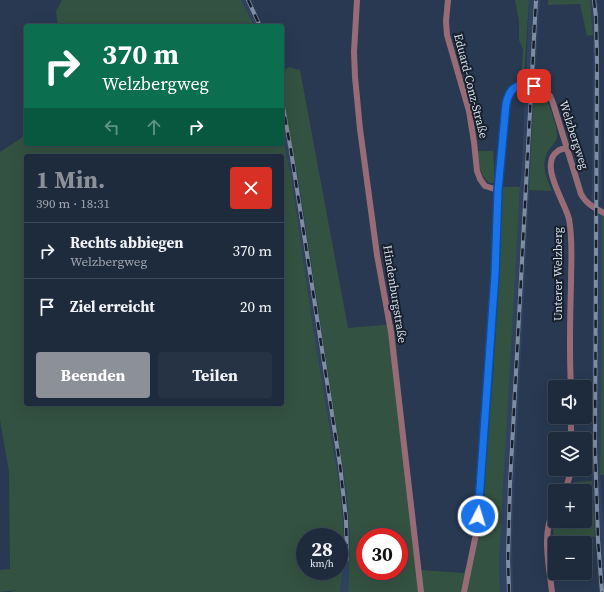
<!DOCTYPE html>
<html lang="de">
<head>
<meta charset="utf-8">
<style>
	:root { --surface:#1e2b3d; --page:#263344; --text:#f1f3f6; --muted:#a1a7b0; --line:#3c4757; --accent:#8c9099 }
	body { margin:0; font-family:"Source Serif 4",serif; background:var(--page); color:var(--text); height:100vh; display:flex; flex-direction:column; font-size:15px; white-space:nowrap }
	* { box-sizing:border-box; margin:0 }
	p { font-size:13px; color:var(--muted) }
	.icon { flex:none; width:22px; height:22px; fill:none; stroke:currentColor; stroke-width:2; stroke-linecap:round; stroke-linejoin:round }
	.map { position:relative; flex:1; overflow:hidden }
	.sheet { position:absolute; left:24px; top:154px; width:260px; height:252px; display:flex; flex-direction:column; background:var(--surface); border-radius:4px; box-shadow:0 4px 16px #0002,0 0 0 1px var(--line) }
	.sheet>* { flex:none }
	.top-card { position:absolute; left:24px; top:24px; width:260px; height:122px; border-radius:4px; box-shadow:0 4px 16px #0002,0 0 0 1px var(--line); background:#0b6e4f; color:#fff; overflow:hidden }
	.tools { position:absolute; left:548px; top:380px; display:grid; gap:8px }
	.tools a { display:grid; place-items:center; width:44px; height:44px; border-radius:4px; background:var(--surface); box-shadow:0 4px 16px #0002,0 0 0 1px var(--line); font-size:20px }
	.speed { position:absolute; left:296px; top:528px; display:flex; gap:8px; font-size:20px; font-weight:700; text-align:center }
	.speed>* { display:grid; place-content:center; width:52px; height:52px; border-radius:50%; background:var(--surface); box-shadow:0 4px 16px #0002,0 0 0 1px var(--line); line-height:1 }
	.speed small { font-size:10px; font-weight:400 }
	.speed .limit { border:6px solid #d22; background:#fff; color:#111 }
	.pin { position:absolute; display:grid; place-items:center; width:34px; height:34px; color:#fff; margin:-17px; border-radius:8px; box-shadow:0 2px 6px #0006 }
	.me { position:absolute; width:44px; margin:-22px; rotate:5deg; stroke-linejoin:round; filter:drop-shadow(0 0 3px #0008) }
	.turn { display:flex; align-items:center; gap:14px; height:84px; padding:0 12px; font-size:18px }
	.turn .icon { width:52px; height:52px; stroke-width:2.5 }
	.turn b { display:block; font-size:28px; line-height:34px }
	.lanes { display:flex; align-items:center; height:38px; padding:0 12px; background:#0003; justify-content:center; gap:20px; direction:ltr }
	.lanes .off { opacity:.35 }
	.round { display:grid; place-items:center; flex:none; width:42px; height:42px; border-radius:4px; background:var(--page) }
	.summary { display:flex; align-items:center; justify-content:space-between; height:68px; padding:0 12px }
	h1 { font-size:24px; font-weight:700; line-height:30px; color:var(--accent) }
	.action { display:flex; gap:8px; margin-top:auto; padding:8px 12px }
	.action a { flex:1; height:46px; border-radius:4px; background:var(--accent); color:#fff; font-size:16px; font-weight:700; line-height:46px; text-align:center }
	.action a+a { background:var(--page); color:var(--text) }
	ul { padding:0; list-style:none }
	li { display:flex; align-items:center; gap:12px; height:56px; padding:0 12px; border-top:1px solid var(--line) }
	li div { flex:1 }
	li b { display:block; font-size:15px }
	li em { font-style:normal }
	.map>svg:first-child { display:block }
</style>
</head>
<body>
<div class="map">
<svg width="604" height="592" viewBox="0 0 604 592">
	<rect width="100%" height="100%" fill="#283951"/>
	<g fill="#2f4361">
		<polygon points="241,0 251,0 261,26 254,26"/>
		<polygon points="529,0 540,0 535,80 526,80"/>
		<polygon points="590,0 597,0 598,5 602,200 592,202 593,35"/>
		<polygon points="525,89 534,89 534,96 515,469 512,540 513,592 500,592 499,561 515,262 523,146"/>
		<polygon points="282,97 298,177 346,489 350,533 348,592 340,592 342,576 344,535 340,490 314,333 291,177 282,133"/>
		<polygon points="593,215 602,215 602,325 600,475 604,526 604,592 599,592 592,481"/>
	</g>
	<g fill="#345241" fill-rule="evenodd">
		<polygon points="62,0 241,0 254,26 58,26 56,11"/>
		<polygon points="515,0 529,0 524,80 521,80 523,49 519,40 519,21"/>
		<polygon points="548,0 590,0 593,35 587,36 580,4 548,5"/>
		<path d="M289,67L300,70L348,328L394,324L420,570L464,573L480,529L493,375L499,276L502,187H520L499,561L500,592H348L350,533L346,489L298,177L282,97V72ZM365,537H399V571H365Z"/>
		<path d="M534,96L547,100C550,109 557,125 557,133C558,139 555,143 551,147C539,162 546,176 552,191L529,190Z"/>
		<path d="M282,133L291,177L314,333L340,490L344,535L342,576L340,592H10L17,590L0,592V570L10,569L9,472L0,420V152L26,135V144H282ZM26,156H282V404H26ZM305,537H339V571H305Z"/>
		<path d="M477,151H493L495,183H489C479,174 479,165 477,151Z"/>
		<polygon points="602,215 604,216 604,475 600,475 602,325"/>
		<polygon points="592,481 595,537 554,540 553,526 555,515 555,521 585,521 585,491 569,491 574,482"/>
	</g>
	<g fill="none" stroke-linecap="round" stroke-linejoin="round">
		<g stroke="#976c77" stroke-width="6">
			<polyline points="357,0 354,52 355,77 360,129 377,255 391,332 421,592"/>
			<polyline points="448,0 446,21 447,35 469,111 474,142 477,171 480,179 485,186 498,190"/>
			<path d="M567,148C564,149 560,149 558,151C538,164 565,202 569,219C573,240 571,262 571,283C570,318 569,352 571,387"/>
			<polyline points="571,417 571,439"/>
			<polyline points="565,491 570,475 570,469"/>
			<path d="M464,592L477,529L495,275L498,190L506,104L508,95L513,88L525,85L534,86L544,89L550,96L553,103L581,194C586,204 595,208 604,213"/>
			<path d="M552,592C549,565 541,532 555,507"/>
		</g>
		<defs>
			<g id="rail">
				<polyline points="248,0 260,26"/>
				<polyline points="594,0 596,18 597,62 595,448 598,540 602,592"/>
				<polyline points="282,101 291,151 340,465 346,519 347,559"/>
				<polyline points="509,592 508,559 510,484 536,0"/>
			</g>
		</defs>
		<use href="#rail" stroke="#7f8da0" stroke-width="4"/>
		<use href="#rail" stroke="#18202b" stroke-width="2.5" stroke-dasharray="8" stroke-linecap="butt"/>
	</g>
	<g fill="none" stroke-linecap="round" stroke-linejoin="round">
		<defs>
			<path id="route" d="M478,516L495,275L498,190L506,104C510,86 517,84 534,86"/>
		</defs>
		<use href="#route" stroke="#114b97" stroke-width="10"/>
		<use href="#route" stroke="#1a73e8" stroke-width="7"/>
	</g>
	<g text-anchor="middle" stroke-width="4" stroke-linejoin="round" paint-order="stroke">
		<g font-size="12" fill="#d4dfee" stroke="#18202b">
			<text transform="translate(471 86) rotate(76)" y="4">Eduard-Conz-Straße</text>
			<text transform="translate(574 135) rotate(72)" y="4">Welzbergweg</text>
			<text transform="translate(558 274) rotate(-90)" y="4">Unterer Welzberg</text>
			<text transform="translate(395 294) rotate(81)" y="4">Hindenburgstraße</text>
		</g>
	</g>
</svg>
<div class="tools">
<a><svg class="icon" aria-label="sound" viewBox="0 0 24 24"><path d="M4 9h4l5-4v14l-5-4H4zM17 9q2 3 0 6"/></svg></a>
<a><svg class="icon" aria-label="layers" viewBox="0 0 24 24"><path d="M12 4l9 5-9 5-9-5zM3 14l9 5 9-5"/></svg></a>
<a>+</a>
<a>−</a>
</div>
<div class="speed"><div>28<small>km/h</small></div><div class="limit">30</div></div>
<div class="pin" style="left:534px;top:86px;background:#d93025"><svg class="icon" aria-label="arrive" viewBox="0 0 24 24"><path d="M6 21V4h12l-3 4 3 4H6"/></svg></div>
<svg class="me" style="left:478px;top:516px" viewBox="-20 -20 40 40"><circle r="17" fill="#1a73e8" stroke="#fff" stroke-width="3"/><path d="M0-11L8 9 0 5-8 9z" fill="#fff"/></svg>
<div class="top-card">
<div class="turn"><svg class="icon" aria-label="right" viewBox="0 0 24 24"><path d="M7 20v-9h11M14 6l5 5-5 5"/></svg><div><b>370 m</b>Welzbergweg</div></div>
<div class="lanes"><svg class="icon off" aria-label="left" viewBox="0 0 24 24"><path d="M17 20v-9H6M10 6l-5 5 5 5"/></svg><svg class="icon off" aria-label="ahead" viewBox="0 0 24 24"><path d="M12 20V5M6 11l6-6 6 6"/></svg><svg class="icon" aria-label="right" viewBox="0 0 24 24"><path d="M7 20v-9h11M14 6l5 5-5 5"/></svg></div>
</div>
<section class="sheet">
<div class="summary"><div><h1>1 Min.</h1><p>390 m · 18:31</p></div><a class="round" style="background:#d93025;color:#fff"><svg class="icon" aria-label="close" viewBox="0 0 24 24"><path d="M6 6l12 12M18 6L6 18"/></svg></a></div>
<ul>
<li><svg class="icon" aria-label="right" viewBox="0 0 24 24"><path d="M7 20v-9h11M14 6l5 5-5 5"/></svg><div><b>Rechts abbiegen</b><p>Welzbergweg</p></div><em>370 m</em></li>
<li><svg class="icon" aria-label="arrive" viewBox="0 0 24 24"><path d="M6 21V4h12l-3 4 3 4H6"/></svg><div><b>Ziel erreicht</b></div><em>20 m</em></li>
</ul>
<div class="action"><a>Beenden</a><a>Teilen</a></div>
</section>
</div>
</body>
</html>
